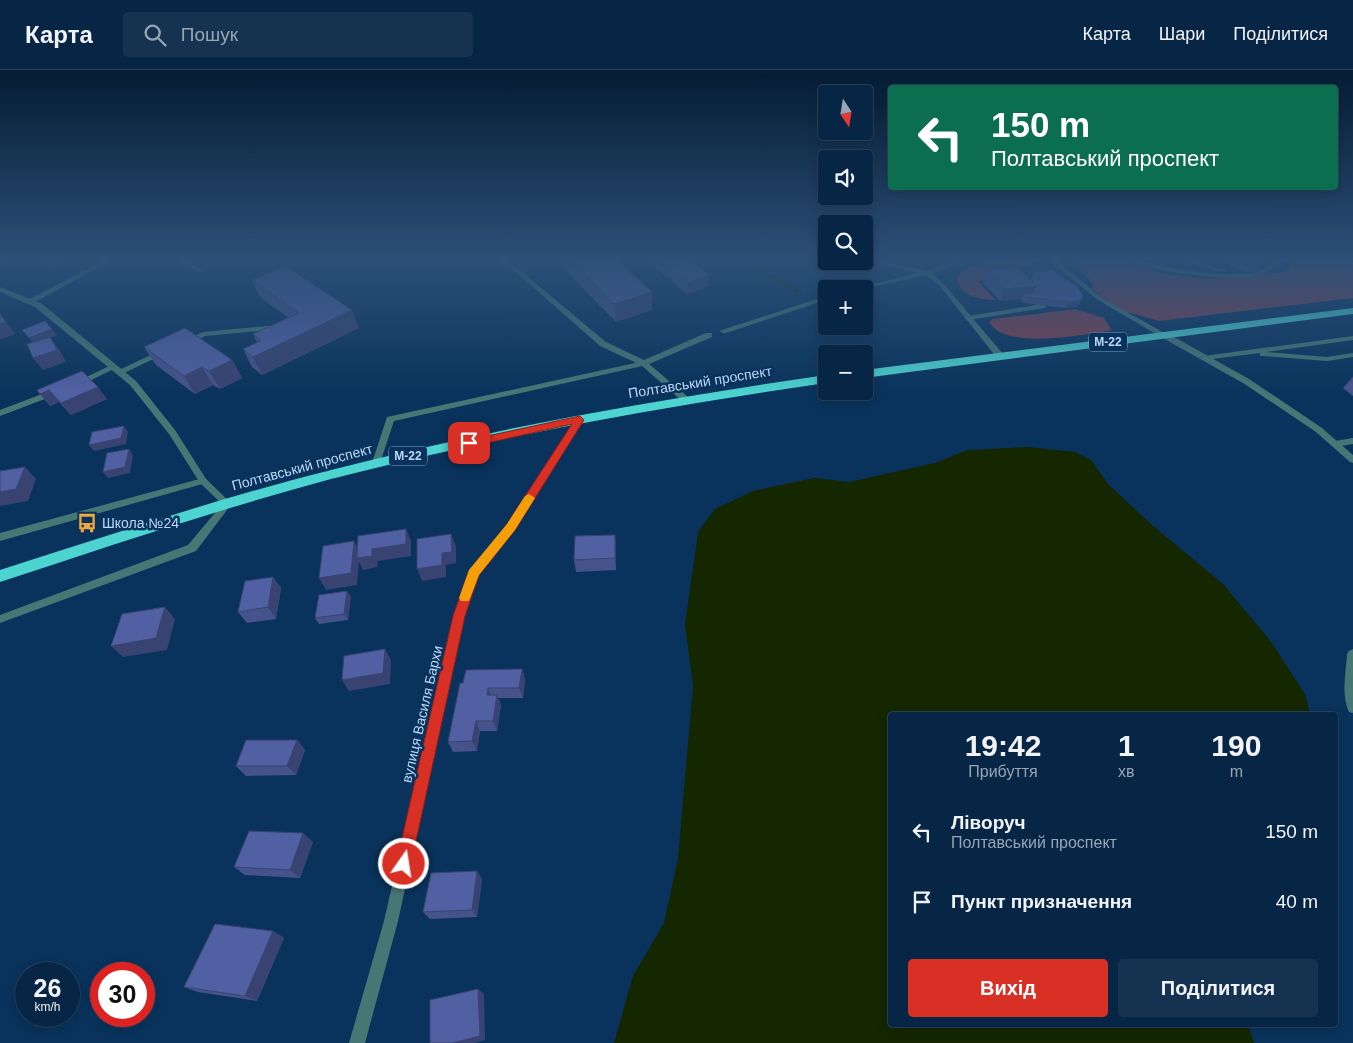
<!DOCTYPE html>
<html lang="uk">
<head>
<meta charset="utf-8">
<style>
	:root { --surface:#072645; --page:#153250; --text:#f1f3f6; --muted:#98a5b3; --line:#28435e; --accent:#d93025 }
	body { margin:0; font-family:Helvetica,sans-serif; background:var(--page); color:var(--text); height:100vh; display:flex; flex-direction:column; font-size:19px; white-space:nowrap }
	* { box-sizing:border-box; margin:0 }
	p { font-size:16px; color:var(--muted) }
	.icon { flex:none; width:28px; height:28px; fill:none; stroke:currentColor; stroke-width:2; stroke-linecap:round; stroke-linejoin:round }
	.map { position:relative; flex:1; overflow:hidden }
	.sheet { position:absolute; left:888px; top:642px; width:450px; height:315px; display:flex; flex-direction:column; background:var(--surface); border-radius:5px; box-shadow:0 2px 12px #0003,0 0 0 1px var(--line) }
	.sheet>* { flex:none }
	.top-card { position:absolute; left:888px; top:15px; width:450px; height:105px; border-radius:5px; box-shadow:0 2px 12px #0003,0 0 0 1px var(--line); background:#0b6e4f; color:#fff; overflow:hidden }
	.needle { width:32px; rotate:168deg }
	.tools { position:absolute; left:818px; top:15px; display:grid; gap:10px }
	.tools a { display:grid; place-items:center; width:55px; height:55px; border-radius:5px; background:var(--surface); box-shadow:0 2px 12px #0003,0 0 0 1px var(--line); font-size:25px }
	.speed { position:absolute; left:15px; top:892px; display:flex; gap:10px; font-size:25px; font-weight:700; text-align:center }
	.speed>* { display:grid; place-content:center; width:65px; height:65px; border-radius:50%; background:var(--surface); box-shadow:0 2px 12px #0003,0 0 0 1px var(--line); line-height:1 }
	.speed small { font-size:12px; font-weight:400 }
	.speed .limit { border:8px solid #d22; background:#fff; color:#111 }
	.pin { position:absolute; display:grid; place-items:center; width:42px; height:42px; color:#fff; margin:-21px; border-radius:10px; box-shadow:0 2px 8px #0006 }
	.me { position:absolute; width:55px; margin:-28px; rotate:13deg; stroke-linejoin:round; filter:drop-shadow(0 0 4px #0008) }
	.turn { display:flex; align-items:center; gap:18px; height:105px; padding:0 20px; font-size:22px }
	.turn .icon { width:65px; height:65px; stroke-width:2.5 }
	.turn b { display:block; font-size:35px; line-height:42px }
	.eta { display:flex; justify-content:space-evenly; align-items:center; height:85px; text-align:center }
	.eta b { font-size:30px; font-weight:700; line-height:35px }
	.button { display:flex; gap:10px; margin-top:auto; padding:10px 20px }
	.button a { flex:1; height:58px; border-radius:5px; background:var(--accent); color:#fff; font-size:20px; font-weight:700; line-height:58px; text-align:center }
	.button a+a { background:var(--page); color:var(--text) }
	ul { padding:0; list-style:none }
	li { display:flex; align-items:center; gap:15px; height:70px; padding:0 20px }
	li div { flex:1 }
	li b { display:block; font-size:19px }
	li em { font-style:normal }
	header { display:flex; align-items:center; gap:30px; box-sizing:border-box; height:70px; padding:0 25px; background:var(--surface); border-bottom:1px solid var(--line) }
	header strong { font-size:24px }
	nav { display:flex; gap:28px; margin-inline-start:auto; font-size:18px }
	.search { width:350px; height:45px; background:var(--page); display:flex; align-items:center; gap:12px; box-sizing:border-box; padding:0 18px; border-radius:5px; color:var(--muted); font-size:19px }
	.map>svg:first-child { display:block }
</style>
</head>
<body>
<header>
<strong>Карта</strong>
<div class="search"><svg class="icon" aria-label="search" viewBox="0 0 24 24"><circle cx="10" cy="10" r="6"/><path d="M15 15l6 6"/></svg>Пошук</div>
<nav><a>Карта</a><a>Шари</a><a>Поділитися</a></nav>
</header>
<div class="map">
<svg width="1353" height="973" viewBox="0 0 1353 973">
	<rect width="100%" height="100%" fill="#09335c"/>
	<g fill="#85414b">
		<path d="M987,190H1036L1030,196L1012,199L1017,207L978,211L995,230C980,230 959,226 957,208L963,200Z"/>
		<polygon points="1070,190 1124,190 1166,204 1209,209 1284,202 1290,199 1294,190 1353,190 1353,228 1159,251 1124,241 1106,232 1093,219 1092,212"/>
		<path d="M1076,239L1104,248L1111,259L1110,261C1083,264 1006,281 989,252L993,249Z"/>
	</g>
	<polygon fill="#142700" points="1028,377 1075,382 1091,390 1109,415 1152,455 1223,514 1272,573 1306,626 1310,645 890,645 890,955 1248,955 1254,973 614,973 633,906 664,853 678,789 693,616 685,555 698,462 715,439 753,421 814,408 849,412 935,393 968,380"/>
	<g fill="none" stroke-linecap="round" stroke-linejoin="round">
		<polygon fill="#142700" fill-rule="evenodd" points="737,190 749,191 801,222 797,223 745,193"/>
		<g fill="#477775" fill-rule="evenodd">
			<polygon points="104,190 112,190 33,233 26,231"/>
			<polygon points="177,190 185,190 204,201 199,202"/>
			<polygon points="1049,190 1056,190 1102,228 1168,265 1167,267 1161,267 1098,230"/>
			<path d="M1130,190C1142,190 1152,194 1164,196C1188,201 1212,205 1236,204C1245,204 1255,204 1263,199C1270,195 1273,189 1282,190C1274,199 1264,205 1252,207C1231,211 1144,202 1130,190Z"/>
			<polygon points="1183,190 1192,190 1227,201 1222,202 1184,191"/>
			<polygon points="1042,234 1046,236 1045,238 968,250 964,248 968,246"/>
			<polygon points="277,255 281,257 280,259 205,266 189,274 186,274 182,272 203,262"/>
			<polygon points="1353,266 1353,270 1266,282 1327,287 1353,283 1353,287 1327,291 1263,286 1260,286 1260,283 1204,290 1200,288 1204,286"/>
			<polygon points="159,281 165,281 166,283 122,304 119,304 115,302"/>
			<polygon points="644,291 647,291 647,295 394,351 380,393 376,396 372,393 387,347"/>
			<polygon points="111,295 114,295 118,297 81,315 75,315 74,313"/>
			<polygon points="55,319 58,320 58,324 0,346 0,340"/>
			<polygon points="1353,368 1353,374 1335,377 1331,374 1335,371"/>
			<polygon points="203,408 206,409 208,411 206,413 0,471 0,463"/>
			<polygon points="227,431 232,434 230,436 196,481 0,553 0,545 188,475 224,432"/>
		</g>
		<g fill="#477775" fill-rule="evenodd">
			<polygon points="496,190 503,190 521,201 606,272 644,290 706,263 712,263 712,267 649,294 688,327 688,331 682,331 641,295 600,276 517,203"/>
			<polygon points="866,190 877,190 927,201 957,190 965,190 932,204 943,213 1003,284 1003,288 997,288 939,215 926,205 864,219 853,219 918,203 867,191"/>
			<polygon points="0,217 41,233 136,311 175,360 206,409 230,432 232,434 230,436 224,436 200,413 169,364 130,315 35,237 0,222"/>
			<polygon points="826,226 826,230 726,263 723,263 719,261"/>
			<polygon points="1161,263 1167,263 1249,309 1322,358 1353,385 1353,393 1350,392 1316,362 1243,313 1161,267"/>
			<polygon points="580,346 584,349 514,460 478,505 464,546 398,851 365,973 349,973 384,851 454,546 469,500 508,454 577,347"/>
			<path d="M1353,579V643L1349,642C1341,624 1346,602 1347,584L1349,581Z"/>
		</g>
		<g fill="#4dd4d0" fill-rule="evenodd">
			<polygon points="1353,238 1353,244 864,308 864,300"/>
			<path d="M826,305V313C660,337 494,367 331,409C219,439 110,476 0,512V500C110,465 219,428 331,400C494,358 660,329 826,305Z"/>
		</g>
	</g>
	<g fill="#46538b">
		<polygon points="39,190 70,190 53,198 40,192"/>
		<polygon points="562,190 616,190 652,240 616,252 564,199"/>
		<polygon points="648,190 690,190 709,216 687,224 648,191"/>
		<polygon points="1223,190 1263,190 1254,203 1235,198"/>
		<polygon points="987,200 1030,209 1033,202 1081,232 1076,237 1065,238 1023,233 1021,230 1021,229 1000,231 983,212"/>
		<polygon points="252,210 359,258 262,305 252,297 243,279 257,272 253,264 289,248 260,227"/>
		<polygon points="144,277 232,290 242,308 220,319 213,315 195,324 156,295"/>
		<polygon points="1353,307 1353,326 1343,318"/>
		<polygon points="37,320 107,329 71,345 59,332 50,336"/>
		<polygon points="615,465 616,500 576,502 574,490"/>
		<polygon points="273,507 281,518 276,549 247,553 238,542"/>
		<polygon points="351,526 348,550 319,554 315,548"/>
		<polygon points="522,599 525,610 523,628 498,628 501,635 497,661 480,661 477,681 453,682 448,672 463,613"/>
		<polygon points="297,670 305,680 296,705 246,706 236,696"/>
		<polygon points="313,772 300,808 245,805 234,797"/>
		<polygon points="477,801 482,809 477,847 430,849 423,842"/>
		<polygon points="273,861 284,868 257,931 198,922 184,917"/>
	</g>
	<g fill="#394371">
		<polygon points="0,190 9,190 0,194"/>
		<polygon points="53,190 70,190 53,198 49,192"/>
		<polygon points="709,205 709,216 687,224 688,212"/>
		<polygon points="1036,216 1031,227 1023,224 1021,229 1000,231 1005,219"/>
		<polygon points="652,222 652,240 616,252 614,234"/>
		<polygon points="1083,226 1081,232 1076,237 1065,238 1068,232"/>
		<polygon points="352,240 359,258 262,305 253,287"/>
		<polygon points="0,243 15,264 0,270"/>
		<polygon points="52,259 57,265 50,268 59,279 66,292 43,300 33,288 34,274 29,268"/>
		<polygon points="232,290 242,308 220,319 209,301"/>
		<polygon points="202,297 213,315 195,324 184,306"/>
		<polygon points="98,317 107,329 71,345 61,333"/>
		<polygon points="49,320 59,332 50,336 40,324"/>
		<polygon points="124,356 128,362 126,374 94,381 89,375"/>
		<polygon points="129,379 133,385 130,403 108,408 103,402"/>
		<polygon points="25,397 36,409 28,431 0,436 0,422"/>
		<polygon points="406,459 411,471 411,486 378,491 377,497 363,500 359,492 357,515 326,520 319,508 354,471 360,483 372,479"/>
		<polygon points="451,464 456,476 456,493 446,495 446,507 422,511 417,499"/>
		<polygon points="615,465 616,477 616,500 615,488"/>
		<polygon points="273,507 281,518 276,549 268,537"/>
		<polygon points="347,521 351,526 348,550 344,544"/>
		<polygon points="165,537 175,549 167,580 123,587 111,576"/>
		<polygon points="385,579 391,590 390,614 349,621 342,610"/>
		<polygon points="522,599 525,610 523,628 519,618"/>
		<polygon points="488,618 492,628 487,625"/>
		<polygon points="497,625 501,635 497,661 493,651"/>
		<polygon points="476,651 480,661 477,681 472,671"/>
		<polygon points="297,670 305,680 296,705 287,696"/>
		<polygon points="303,763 313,772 300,808 290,800"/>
		<polygon points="477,801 482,809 477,847 472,840"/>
		<polygon points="273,861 284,868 257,931 245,926"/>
		<polygon points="478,919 484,924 485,970 475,973 452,973"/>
	</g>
	<g fill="#5160a2" stroke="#394371">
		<polygon points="44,190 53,190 49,192"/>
		<polygon points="570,190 616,190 652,222 614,234"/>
		<polygon points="660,190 690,190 709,205 688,212"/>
		<polygon points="285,196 352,240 253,287 243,279 261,271 253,264 299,243 252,210"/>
		<polygon points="1018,197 1036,216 1005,219 987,200"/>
		<polygon points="1052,200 1078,217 1083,226 1079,231 1068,232 1025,227 1023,224 1036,222 1034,220 1036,216 1030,208 1035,205 1033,202"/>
		<polygon points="0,244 6,252 0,254"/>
		<polygon points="45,251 52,259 29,268 22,260"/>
		<polygon points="185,258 232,290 209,301 202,297 184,306 144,277"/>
		<polygon points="50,267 57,280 33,288 27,274"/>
		<polygon points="82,301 98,317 61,333 49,320 40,324 37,320"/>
		<polygon points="124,356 121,368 89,375 92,362"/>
		<polygon points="129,379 125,397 103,402 107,383"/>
		<polygon points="25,397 16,419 0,422 0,401"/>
		<polygon points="406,459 406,474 372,479 372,486 357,488 358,466"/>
		<polygon points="451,464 452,482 442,483 442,495 417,499 417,469"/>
		<polygon points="615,465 615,488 574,490 575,466"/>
		<polygon points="354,471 351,503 319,508 323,476"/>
		<polygon points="273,507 268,537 238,542 245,511"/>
		<polygon points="347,521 344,544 315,548 319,525"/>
		<polygon points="165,537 156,568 111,576 122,544"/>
		<polygon points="385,579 383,603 342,610 344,586"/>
		<polygon points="522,599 519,618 488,618 487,625 497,625 493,651 476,651 472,671 448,672 460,613 463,613 466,600"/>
		<polygon points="246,670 297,670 287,696 236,696"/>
		<polygon points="249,761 303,763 290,800 234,797"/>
		<polygon points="477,801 472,840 423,842 431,803"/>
		<polygon points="215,854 273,861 245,926 184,917"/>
		<polygon points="478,919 480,966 452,973 430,973 430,930"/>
	</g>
	<linearGradient id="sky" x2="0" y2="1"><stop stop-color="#051c33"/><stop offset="0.58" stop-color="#2c5078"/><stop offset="1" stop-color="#2c5078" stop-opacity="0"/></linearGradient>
	<rect width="1353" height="326" fill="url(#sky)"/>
	<polygon fill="#d93025" stroke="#8d1f18" points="580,346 584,350 515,460 479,505 465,546 411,794 409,799 404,801 398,799 396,794 453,546 468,503 507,454 572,354 469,377 464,373 469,370"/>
	<polygon fill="#f59e0b" points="529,424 535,428 515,460 479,505 469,531 461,531 459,528 469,500 507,454 525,426"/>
	<defs>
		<symbol id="bus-bare" viewBox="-9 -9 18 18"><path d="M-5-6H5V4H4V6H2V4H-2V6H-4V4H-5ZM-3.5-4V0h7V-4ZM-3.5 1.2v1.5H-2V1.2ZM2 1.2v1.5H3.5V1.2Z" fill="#efa73e" stroke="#09335c" stroke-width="2.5" paint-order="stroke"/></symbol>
	</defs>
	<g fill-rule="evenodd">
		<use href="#bus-bare" x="73" y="439" width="28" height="28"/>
	</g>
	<g text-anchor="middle" stroke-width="5" stroke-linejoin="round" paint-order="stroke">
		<g fill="#09335c" stroke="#86a6c8" stroke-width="1">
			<rect x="1089" y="262.5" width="38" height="19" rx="4"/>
			<rect x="389" y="376.5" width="38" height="19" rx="4"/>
		</g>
		<g font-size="12" font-weight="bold" fill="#bcd8f7">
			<text x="1108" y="276">М-22</text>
			<text x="408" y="390">М-22</text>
		</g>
		<g font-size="14" fill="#bcd8f7" stroke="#09335c">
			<text transform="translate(700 312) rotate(-9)" y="5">Полтавський проспект</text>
			<text transform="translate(302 397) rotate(-15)" y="5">Полтавський проспект</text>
			<text transform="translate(422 644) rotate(-77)" y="5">вулиця Василя Бархи</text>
		</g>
		<g font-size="14" fill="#bcd8f7" stroke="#09335c" text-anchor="start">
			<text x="102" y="458">Школа №24</text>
		</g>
	</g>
</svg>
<div class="tools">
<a><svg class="needle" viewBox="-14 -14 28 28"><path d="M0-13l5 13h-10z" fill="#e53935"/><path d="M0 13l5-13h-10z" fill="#98a5b3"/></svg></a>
<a><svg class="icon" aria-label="sound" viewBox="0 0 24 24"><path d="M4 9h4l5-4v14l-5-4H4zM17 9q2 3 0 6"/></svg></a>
<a><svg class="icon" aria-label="search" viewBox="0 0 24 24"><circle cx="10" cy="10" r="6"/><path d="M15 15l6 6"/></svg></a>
<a>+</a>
<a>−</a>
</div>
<div class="speed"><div>26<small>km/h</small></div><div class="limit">30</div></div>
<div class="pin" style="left:469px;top:373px;background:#d93025"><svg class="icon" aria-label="arrive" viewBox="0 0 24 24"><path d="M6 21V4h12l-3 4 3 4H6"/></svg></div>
<svg class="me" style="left:404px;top:794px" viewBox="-20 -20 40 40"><circle r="17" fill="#d93025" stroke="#fff" stroke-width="3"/><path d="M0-11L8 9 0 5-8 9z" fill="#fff"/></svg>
<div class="top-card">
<div class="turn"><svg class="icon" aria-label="left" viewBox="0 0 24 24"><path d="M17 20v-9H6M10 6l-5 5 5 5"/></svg><div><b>150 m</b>Полтавський проспект</div></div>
</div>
<section class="sheet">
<div class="eta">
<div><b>19:42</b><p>Прибуття</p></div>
<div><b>1</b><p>хв</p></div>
<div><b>190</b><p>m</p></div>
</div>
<ul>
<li><svg class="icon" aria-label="left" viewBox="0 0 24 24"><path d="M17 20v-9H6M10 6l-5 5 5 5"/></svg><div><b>Ліворуч</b><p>Полтавський проспект</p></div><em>150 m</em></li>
<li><svg class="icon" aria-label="arrive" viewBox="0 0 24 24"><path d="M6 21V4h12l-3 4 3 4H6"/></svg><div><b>Пункт призначення</b></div><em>40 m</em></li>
</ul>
<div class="button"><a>Вихід</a><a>Поділитися</a></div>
</section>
</div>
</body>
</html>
